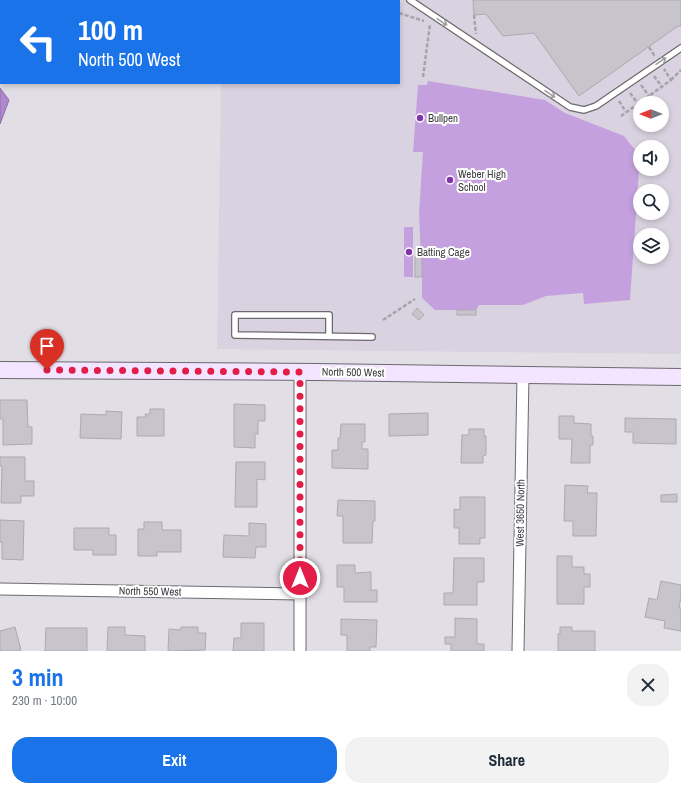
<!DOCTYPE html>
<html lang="en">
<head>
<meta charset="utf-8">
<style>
	:root { --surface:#fff; --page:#f2f2f3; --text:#1f2937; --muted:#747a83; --accent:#1a73e8 }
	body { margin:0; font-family:"Archivo Narrow",sans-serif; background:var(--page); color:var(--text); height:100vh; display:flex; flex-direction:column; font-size:15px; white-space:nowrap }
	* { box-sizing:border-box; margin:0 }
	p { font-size:13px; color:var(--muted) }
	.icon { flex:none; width:22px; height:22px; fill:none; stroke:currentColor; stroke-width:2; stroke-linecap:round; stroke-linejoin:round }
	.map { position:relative; height:651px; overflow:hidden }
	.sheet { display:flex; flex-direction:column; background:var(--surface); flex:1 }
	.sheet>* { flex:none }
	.top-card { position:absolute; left:0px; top:0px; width:400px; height:84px; box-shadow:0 2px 6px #0003; background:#1a73e8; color:#fff; overflow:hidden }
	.needle { width:26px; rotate:270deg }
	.tools { position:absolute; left:633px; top:96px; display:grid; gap:8px }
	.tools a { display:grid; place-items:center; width:36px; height:36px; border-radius:50%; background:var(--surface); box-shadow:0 2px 6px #0003; font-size:20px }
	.pin { position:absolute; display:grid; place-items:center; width:34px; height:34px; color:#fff; margin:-41px -17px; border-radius:50% 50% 50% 0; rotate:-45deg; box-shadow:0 0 4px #0007 }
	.pin .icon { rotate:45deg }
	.me { position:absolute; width:44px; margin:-22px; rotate:0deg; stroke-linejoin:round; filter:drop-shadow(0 0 3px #0008) }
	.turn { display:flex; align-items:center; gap:14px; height:84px; padding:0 12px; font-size:18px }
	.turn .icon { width:52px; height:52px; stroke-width:2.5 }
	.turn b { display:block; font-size:28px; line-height:34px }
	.round { display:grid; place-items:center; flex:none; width:42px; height:42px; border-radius:16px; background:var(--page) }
	.head { display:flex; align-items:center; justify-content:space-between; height:68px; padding:0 12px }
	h1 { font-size:24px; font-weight:800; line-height:30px; color:var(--accent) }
	.action { display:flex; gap:8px; margin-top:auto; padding:8px 12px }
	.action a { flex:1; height:46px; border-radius:16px; background:var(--accent); color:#fff; font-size:16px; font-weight:800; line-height:46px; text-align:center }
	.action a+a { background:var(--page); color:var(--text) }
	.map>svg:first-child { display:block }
</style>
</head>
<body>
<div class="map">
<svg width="681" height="651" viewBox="0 0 681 651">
	<rect width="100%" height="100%" fill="#e2dee5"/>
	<path fill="#d9d2e0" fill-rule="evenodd" d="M222,0H681V354L217,349L221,83H399V1ZM640,103H662V125H640ZM640,147H662V169H640ZM640,191H662V213H640ZM640,235H662V257H640Z"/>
	<g fill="#c4a1de">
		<polygon points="428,81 545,100 565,113 624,136 640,156 630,300 584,304 583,293 546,296 523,305 479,305 476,310 435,310 422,298 422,258 421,257 419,213 423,152 413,152 418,85 427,85"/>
		<rect x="404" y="227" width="9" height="50"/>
	</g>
	<polygon fill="#b086cf" stroke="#8d70a4" points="0,88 9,100 0,124"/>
	<g fill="#c8c4cb" stroke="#aca9af">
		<polygon points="473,0 681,0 681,26 678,26 579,96 534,33 503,36 486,14 474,15"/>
		<rect x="415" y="257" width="7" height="20"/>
		<polygon points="417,308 424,315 419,320 412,314"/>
		<rect x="457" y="310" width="19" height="5"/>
		<polygon points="0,400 27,400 28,427 32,427 32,444 3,445 3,419 0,419"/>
		<polygon points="234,404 265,405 265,421 258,421 258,434 255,434 255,448 234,447"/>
		<polygon points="150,409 164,409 164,436 137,436 137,417 146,417 145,414 150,414"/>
		<polygon points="106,411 122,412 121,439 80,438 81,414 106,415"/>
		<polygon points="428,413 428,435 389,436 389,414"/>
		<polygon points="559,416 574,416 574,423 591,424 591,436 593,436 593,445 590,445 590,463 571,463 572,439 559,439"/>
		<polygon points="625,418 676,419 676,444 633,443 633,432 625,432"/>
		<polygon points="341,424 365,424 365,442 362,442 362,449 368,449 368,469 332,468 332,450 338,450 338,438 340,438"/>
		<polygon points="469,429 484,429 484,436 486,436 486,455 483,456 483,463 461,463 462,435 469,435"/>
		<polygon points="0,457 25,457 25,481 34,481 34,496 21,496 21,503 1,503 2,466 0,466"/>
		<polygon points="236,462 265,462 265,480 257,479 257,507 235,507"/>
		<polygon points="565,485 588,486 587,493 597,493 596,536 573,536 573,521 564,521"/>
		<polygon points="677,494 677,502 661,502 661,495"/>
		<polygon points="460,497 485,497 485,538 480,538 480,544 459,544 459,528 454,528 454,509 460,510"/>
		<polygon points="338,500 375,501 375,521 373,521 372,543 343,543 343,516 337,516"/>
		<polygon points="0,520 24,521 23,560 2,559 2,542 0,542"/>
		<polygon points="144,522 162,522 162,530 181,530 181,552 157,552 157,556 138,556 138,529 144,529"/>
		<polygon points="249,523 266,524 266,547 256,547 255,558 223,557 224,535 249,536"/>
		<polygon points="74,528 109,528 109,535 116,535 116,555 93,555 93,550 74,550"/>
		<polygon points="557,556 572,556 572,567 584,567 584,574 590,574 590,587 584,587 584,604 557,604"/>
		<polygon points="454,558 484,558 484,582 477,582 477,605 444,605 444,593 453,593"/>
		<polygon points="337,565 355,565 355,573 371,572 371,590 377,590 377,602 344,602 344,587 337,587"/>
		<polygon points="661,581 681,585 681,597 679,608 681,608 681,631 664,628 665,621 645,617 649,598 657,600"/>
		<polygon points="455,618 477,619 477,644 484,644 484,651 451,651 451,644 445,644 445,637 455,637"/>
		<polygon points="341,619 377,620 376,647 370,647 370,651 347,651 347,635 341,635"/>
		<polygon points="241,623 264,623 264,651 233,651 234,638 241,638"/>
		<polygon points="15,627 21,650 16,651 0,651 0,631"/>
		<polygon points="108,627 125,627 125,635 145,636 145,651 107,651"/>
		<polygon points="181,627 198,627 198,633 206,633 205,650 168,651 169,629 181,630"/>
		<polygon points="560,627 572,627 572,631 595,631 595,651 558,651 558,634 560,634"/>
		<polygon points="46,628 87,628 87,651 45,651"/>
	</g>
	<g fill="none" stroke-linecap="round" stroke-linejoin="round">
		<defs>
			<g id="lane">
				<polyline points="410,0 570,107 584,110 596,106 681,48"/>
				<polyline points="329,336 329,315 235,315 235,335 372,337"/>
			</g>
			<g id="street">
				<polyline points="300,372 300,651"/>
				<polyline points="0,589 300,594"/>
				<polyline points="518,651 523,375"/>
			</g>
			<polyline id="secondary" points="0,370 316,372 681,377"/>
		</defs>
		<use href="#lane" stroke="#6c696f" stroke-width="8"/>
		<use href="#street" stroke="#6c696f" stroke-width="13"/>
		<use href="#secondary" stroke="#6c696f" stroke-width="18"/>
		<g stroke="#a6a4a9" stroke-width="2.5" stroke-dasharray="4 2" stroke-linecap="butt">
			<polyline points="374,0 376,1"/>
			<polyline points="399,13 424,21"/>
			<polyline points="474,15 476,34"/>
			<polyline points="649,47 654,55 656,54"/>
			<polyline points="654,76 662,87"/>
			<polyline points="423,77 430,24"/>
			<polyline points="671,80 681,70"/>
			<polyline points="641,85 649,96"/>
			<polyline points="630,93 638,104"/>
			<polyline points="619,101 626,112"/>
			<polyline points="621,116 671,80 664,69"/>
			<polyline points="383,320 415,299"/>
		</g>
		<use href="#lane" stroke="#fff" stroke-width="5.5"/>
		<use href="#street" stroke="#fff" stroke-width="11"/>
		<use href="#secondary" stroke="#f3e4ff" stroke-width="16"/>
	</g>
	<defs><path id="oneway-shaft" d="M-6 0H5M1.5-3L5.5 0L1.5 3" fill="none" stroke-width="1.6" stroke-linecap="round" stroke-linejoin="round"/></defs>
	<g stroke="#9e9d9e">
		<use href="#oneway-shaft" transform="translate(442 22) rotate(34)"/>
		<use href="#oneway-shaft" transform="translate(661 61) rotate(-34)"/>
		<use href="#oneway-shaft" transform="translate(550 94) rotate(34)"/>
	</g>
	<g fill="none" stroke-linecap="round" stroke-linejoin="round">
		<polyline stroke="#e11d48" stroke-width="7" stroke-dasharray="0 12.6" points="47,370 300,372 300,578"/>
	</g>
	<g fill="#7e36a9" stroke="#fff" stroke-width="1.5">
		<circle cx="420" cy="118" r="4"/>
		<circle cx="450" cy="180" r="4"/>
		<circle cx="409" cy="252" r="4"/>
	</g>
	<g text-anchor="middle" stroke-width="4" stroke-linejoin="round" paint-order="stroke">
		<g font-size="11" fill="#3c3b3e" stroke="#fff" text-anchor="start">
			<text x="428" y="122">Bullpen</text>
			<text x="458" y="178">Weber High<tspan x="458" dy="13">School</tspan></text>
			<text x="417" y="256">Batting Cage</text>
		</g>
		<g font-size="11" fill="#3c3b3e" stroke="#fff">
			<text transform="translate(353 372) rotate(1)" y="4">North 500 West</text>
			<text transform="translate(520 513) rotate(-89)" y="4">West 3650 North</text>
			<text transform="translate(150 591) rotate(1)" y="4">North 550 West</text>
		</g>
	</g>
</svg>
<div class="tools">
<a><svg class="needle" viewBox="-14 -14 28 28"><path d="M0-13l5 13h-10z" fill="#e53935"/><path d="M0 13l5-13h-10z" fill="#747a83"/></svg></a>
<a><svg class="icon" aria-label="sound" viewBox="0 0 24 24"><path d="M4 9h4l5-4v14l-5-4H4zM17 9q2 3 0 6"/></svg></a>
<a><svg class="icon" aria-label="search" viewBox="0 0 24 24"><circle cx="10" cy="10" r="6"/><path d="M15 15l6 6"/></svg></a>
<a><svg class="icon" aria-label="layers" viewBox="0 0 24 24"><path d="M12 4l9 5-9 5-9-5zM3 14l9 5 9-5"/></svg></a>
</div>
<div class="pin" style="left:47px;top:370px;background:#d93025"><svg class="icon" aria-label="arrive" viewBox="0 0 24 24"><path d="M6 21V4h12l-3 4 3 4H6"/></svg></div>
<svg class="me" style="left:300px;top:578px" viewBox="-20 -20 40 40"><circle r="17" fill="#e11d48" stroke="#fff" stroke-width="3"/><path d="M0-11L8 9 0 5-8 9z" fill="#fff"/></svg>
<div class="top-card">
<div class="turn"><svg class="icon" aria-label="left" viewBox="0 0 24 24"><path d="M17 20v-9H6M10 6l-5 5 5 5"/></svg><div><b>100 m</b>North 500 West</div></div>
</div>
</div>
<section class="sheet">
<div class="head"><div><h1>3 min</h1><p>230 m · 10:00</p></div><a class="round"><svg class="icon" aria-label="close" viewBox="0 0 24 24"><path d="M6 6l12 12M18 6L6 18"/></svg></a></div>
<div class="action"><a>Exit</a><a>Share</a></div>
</section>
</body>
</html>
